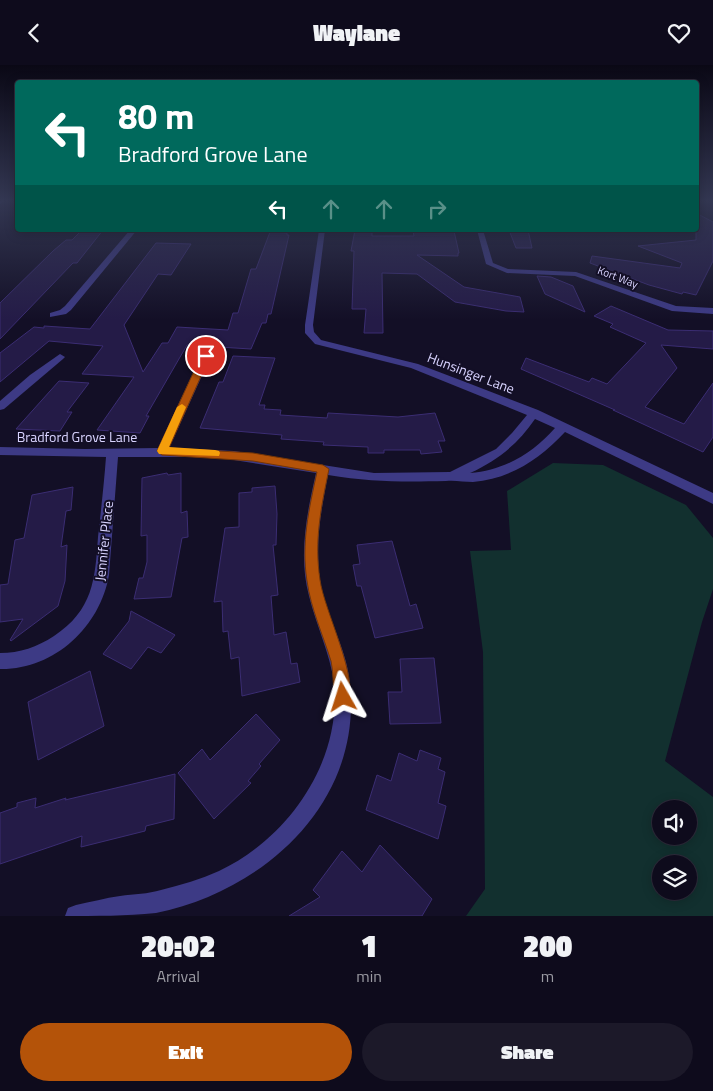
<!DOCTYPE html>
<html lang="en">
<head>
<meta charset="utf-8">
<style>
	:root { --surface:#0e0b1c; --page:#1c1929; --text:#f1f3f6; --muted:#9b9ba3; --line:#2e2b3b; --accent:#b45309 }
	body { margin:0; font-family:"Titillium Web",sans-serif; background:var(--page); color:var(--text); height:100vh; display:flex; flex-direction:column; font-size:19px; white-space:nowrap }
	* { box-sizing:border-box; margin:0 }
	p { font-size:16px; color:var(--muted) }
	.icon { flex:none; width:28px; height:28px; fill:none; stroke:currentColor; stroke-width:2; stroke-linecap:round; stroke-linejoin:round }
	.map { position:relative; height:851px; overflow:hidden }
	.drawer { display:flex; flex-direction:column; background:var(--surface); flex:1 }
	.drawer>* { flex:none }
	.banner { position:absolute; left:15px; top:15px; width:684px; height:152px; border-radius:5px; box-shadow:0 2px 12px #0003,0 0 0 1px var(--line); background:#00695c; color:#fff; overflow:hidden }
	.tools { position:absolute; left:652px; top:735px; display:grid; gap:10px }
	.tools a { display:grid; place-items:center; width:45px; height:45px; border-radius:50%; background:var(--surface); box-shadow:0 2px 12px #0003,0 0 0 1px var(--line); font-size:25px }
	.pin { position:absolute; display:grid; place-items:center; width:42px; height:42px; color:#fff; margin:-21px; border:2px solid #fff; border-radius:50%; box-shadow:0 1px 5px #0007 }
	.me { position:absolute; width:55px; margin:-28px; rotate:354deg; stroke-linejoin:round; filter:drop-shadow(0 0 4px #0008) }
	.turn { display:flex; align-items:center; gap:18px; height:105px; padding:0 20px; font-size:22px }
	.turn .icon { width:65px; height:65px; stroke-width:2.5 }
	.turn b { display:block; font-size:35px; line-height:42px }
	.lanes { display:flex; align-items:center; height:48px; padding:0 20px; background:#0003; justify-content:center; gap:25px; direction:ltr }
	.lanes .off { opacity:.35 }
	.eta { display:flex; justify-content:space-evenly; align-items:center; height:85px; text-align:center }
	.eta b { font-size:30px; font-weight:800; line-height:35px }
	.button { display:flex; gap:10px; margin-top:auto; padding:10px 20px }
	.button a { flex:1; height:58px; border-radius:30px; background:var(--accent); color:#fff; font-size:20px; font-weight:800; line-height:58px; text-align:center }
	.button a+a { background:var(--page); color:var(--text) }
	header { display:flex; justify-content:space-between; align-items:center; height:65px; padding:0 20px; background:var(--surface); font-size:22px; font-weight:800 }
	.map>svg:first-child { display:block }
</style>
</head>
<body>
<header><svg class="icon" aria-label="back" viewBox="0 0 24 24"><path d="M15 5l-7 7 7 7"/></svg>Waylane<svg class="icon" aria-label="heart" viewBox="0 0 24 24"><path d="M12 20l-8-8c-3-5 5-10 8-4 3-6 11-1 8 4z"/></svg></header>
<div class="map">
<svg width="713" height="851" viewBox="0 0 713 851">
	<rect width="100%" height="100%" fill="#130f26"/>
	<path fill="#12302f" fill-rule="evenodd" d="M553,398L603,400L686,440L713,473V524L702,557L665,696L713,732V851H466L485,824L483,587L470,486L511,485L507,426ZM661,744H689V771H661ZM661,799H689V826H661Z"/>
	<g fill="#241b47" stroke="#3b2d73">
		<polygon points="696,148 713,157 713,196 696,230 683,227 682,229 649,220 590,198 592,191 680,203 682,198 638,181 696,175"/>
		<polygon points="82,165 103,165 77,198 73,198 0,274 0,238 53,186 66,175 72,175"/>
		<polygon points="355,165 372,165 372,171 414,171 413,166 454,166 459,188 458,188 458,191 417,190 464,222 520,232 524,247 506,246 455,237 417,209 382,208 383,268 364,268 366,244 352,244 354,186 351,186"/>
		<polygon points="509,165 528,165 532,183 516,183"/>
		<polygon points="270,167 287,168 287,170 289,170 271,249 268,249 266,258 262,258 251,284 187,280 146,351 149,351 140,368 97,365 134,312 82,309 103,281 49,276 0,317 0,288 34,262 44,263 44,261 90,264 156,178 191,179 171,210 158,209 124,260 143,307 162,278 168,278 177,262 228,265 233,248 238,248 251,204 256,204"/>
		<polygon points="537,211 551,212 573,221 585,247 545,229"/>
		<polygon points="611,241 668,265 713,266 713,284 661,280 677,303 645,342 684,359 713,318 713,372 703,387 613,345 615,345 521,304 526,293 589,317 592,313 607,319 646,278 610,262 613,259 594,251"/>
		<polygon points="233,291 275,293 259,340 265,340 264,344 281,345 280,350 327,353 328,348 398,352 435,348 445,376 438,376 442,387 421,389 420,385 384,385 384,388 368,388 368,382 323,380 324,377 281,374 282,370 200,363 219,317 223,317"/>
		<polygon points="59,316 89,318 67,347 72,347 60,366 16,364"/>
		<polygon points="167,408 168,410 181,408 181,448 187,446 188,472 182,473 171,532 134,534 139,513 143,513 147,497 147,470 141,471 142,413"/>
		<polygon points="275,421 277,449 276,480 273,480 278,530 271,531 274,570 286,567 291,599 297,598 300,617 242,631 239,592 231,594 228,566 223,567 222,536 214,537 225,463 239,462 239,428 252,427 252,423"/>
		<polygon points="73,422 71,445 66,446 61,482 67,480 65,516 58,541 11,576 10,575 23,554 0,557 0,520 8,519 15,475 24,473 32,430"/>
		<polygon points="392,476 410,541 416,539 423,563 375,573 361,521 357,521 353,500 360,499 357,480"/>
		<polygon points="131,546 175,570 161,588 148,582 131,604 103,589 129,556"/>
		<polygon points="434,593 441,658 390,659 388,627 402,627 400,594"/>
		<polygon points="90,606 104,661 38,695 28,637"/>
		<polygon points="256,649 280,675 259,699 261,701 248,716 251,718 214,754 178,708 202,684 210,695"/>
		<polygon points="420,685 441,693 438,704 445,707 438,738 446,741 438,774 366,745 377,710 391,716 399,688 417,696"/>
		<polygon points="175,709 174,754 146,761 145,766 81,782 82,771 0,799 0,748 17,742 17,738 36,733 35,743 66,733 65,735"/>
		<polygon points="380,780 432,834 422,851 289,851 320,832 313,825 342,786 362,807"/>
	</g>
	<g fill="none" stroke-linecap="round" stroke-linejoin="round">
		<g fill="#3d3a85" fill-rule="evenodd">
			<polygon points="0,136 4,136 0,139"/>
			<polygon points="130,165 137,165 71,245 66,249 50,252 50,248 60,245 65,241"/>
			<path d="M319,165H325L313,260L314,267L321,275L418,299L468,318L538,345L713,428V439L565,367C540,394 510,414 473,417C464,417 455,415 446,416C402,417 371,417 328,410C320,449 313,490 323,530C331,560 348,589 350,620C362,738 264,826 156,848C126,851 95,851 65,851L68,843L76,840C91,837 105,833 120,831C134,829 148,829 161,825C181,820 201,814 219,806C289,773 342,696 334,618C330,588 316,560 309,531C298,490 307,448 316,408L215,392H118L109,510C100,562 54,605 0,604V588C20,588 37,582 54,571C93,545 95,515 98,472C101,445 104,419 106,392L0,390V382L85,384L158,383L201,291L206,288L211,291L169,383L234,386L374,408L450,407L496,384L512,368L527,350L411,303L315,279L305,268V260ZM535,354L555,363C533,388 505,405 470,408C498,395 518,379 535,354Z"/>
			<polygon points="477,165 483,165 493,198 508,204 576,207 676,241 713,243 713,249 672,246 575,211 507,208 486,199"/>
			<polygon points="60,289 65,292 63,294 4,344 0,345 0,336 30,310"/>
		</g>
	</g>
	<linearGradient id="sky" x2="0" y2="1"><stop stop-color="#0a0815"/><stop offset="0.53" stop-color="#333752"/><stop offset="1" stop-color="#333752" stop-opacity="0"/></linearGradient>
	<rect width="713" height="255" fill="url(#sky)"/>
	<path fill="#b45309" stroke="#753606" d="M206,288L210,291L169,383L253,388L323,400L329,404C321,443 314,475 320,515C324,545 359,613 348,638L343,640L337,638C332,625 334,610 331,596C323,570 311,544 307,516C301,478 309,444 317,407L253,396L162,390L157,386L201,291Z"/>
	<polygon fill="#f59e0b" points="182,339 186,342 169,382 215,385 219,386 220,388 219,391 159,389 157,386 177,342"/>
	<g text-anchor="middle" stroke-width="4" stroke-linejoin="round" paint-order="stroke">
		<g font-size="11" fill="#d9d4ff" stroke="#130f26">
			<text transform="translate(618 212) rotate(21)" y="4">Kort Way</text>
		</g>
		<g font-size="14" fill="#d9d4ff" stroke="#130f26">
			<text transform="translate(471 308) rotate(21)" y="5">Hunsinger Lane</text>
			<text x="77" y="377">Bradford Grove Lane</text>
			<text transform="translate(104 476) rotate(-84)" y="5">Jennifer Place</text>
		</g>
	</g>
</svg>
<div class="tools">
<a><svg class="icon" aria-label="sound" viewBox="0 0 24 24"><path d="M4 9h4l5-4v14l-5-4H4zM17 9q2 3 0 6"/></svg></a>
<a><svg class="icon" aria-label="layers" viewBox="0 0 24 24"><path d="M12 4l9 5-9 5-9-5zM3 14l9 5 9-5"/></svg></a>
</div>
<div class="pin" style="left:206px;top:291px;background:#d93025"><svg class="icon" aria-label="arrive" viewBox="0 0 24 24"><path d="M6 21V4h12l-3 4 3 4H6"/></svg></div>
<svg class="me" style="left:343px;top:632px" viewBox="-20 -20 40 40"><path d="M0-17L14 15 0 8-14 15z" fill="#b45309" stroke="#fff" stroke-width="4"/></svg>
<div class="banner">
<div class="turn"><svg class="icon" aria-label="left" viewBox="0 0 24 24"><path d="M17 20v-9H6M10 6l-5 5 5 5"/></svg><div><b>80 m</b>Bradford Grove Lane</div></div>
<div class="lanes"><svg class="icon" aria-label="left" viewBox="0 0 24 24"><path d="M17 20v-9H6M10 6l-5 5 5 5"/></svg><svg class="icon off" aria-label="ahead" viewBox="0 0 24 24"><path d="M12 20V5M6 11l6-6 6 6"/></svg><svg class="icon off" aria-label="ahead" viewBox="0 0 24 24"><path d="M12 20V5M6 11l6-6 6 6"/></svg><svg class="icon off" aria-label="right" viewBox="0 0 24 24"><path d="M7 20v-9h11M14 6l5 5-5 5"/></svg></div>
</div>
</div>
<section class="drawer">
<div class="eta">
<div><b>20:02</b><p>Arrival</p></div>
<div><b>1</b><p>min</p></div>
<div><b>200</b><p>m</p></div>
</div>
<div class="button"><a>Exit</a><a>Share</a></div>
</section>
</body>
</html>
